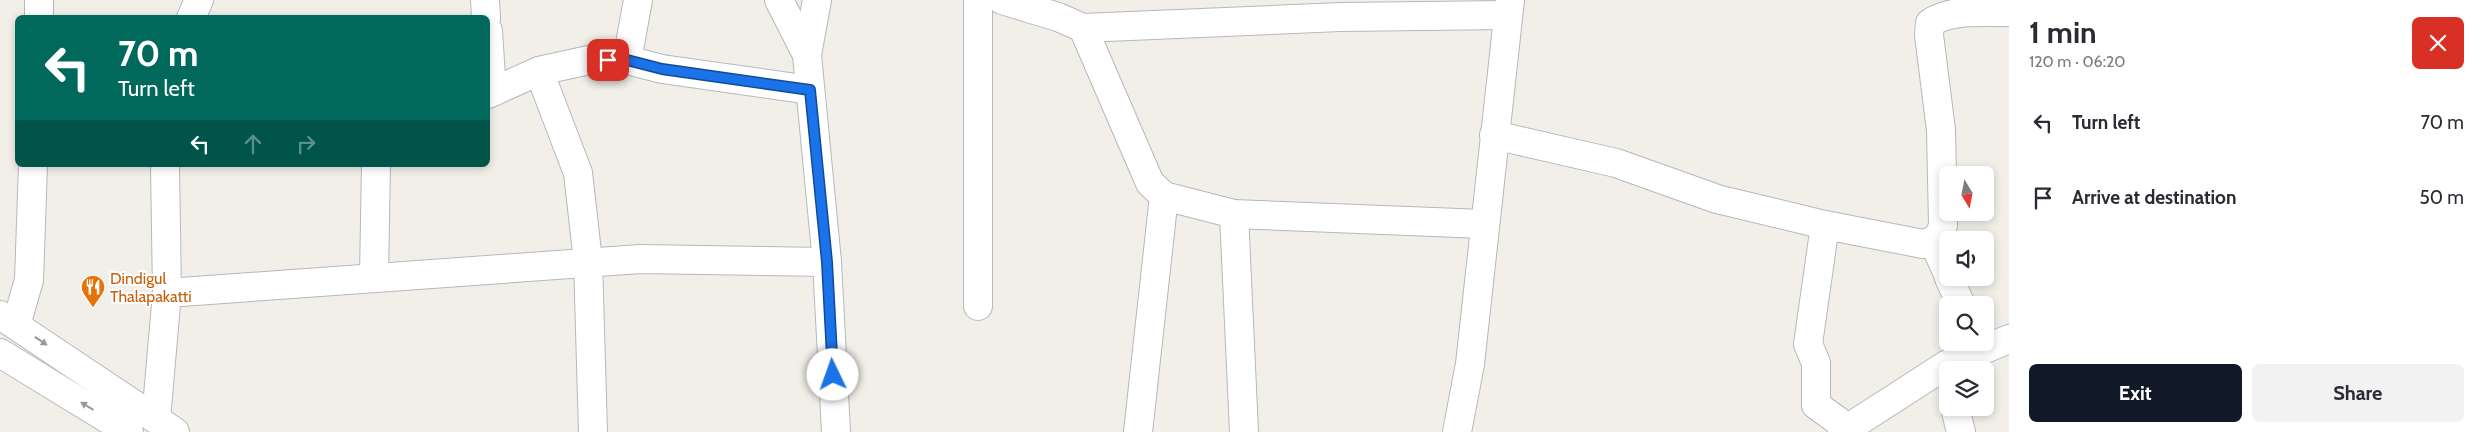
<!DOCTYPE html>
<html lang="en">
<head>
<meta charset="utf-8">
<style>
	:root { --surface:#fff; --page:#f2f2f3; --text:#2b2b33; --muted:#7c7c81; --accent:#111827 }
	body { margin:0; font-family:Cabin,sans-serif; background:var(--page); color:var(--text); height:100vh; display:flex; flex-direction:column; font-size:19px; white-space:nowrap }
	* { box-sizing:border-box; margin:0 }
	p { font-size:16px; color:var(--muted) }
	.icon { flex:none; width:28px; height:28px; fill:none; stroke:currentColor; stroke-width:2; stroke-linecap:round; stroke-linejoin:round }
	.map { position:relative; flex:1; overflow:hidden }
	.side { display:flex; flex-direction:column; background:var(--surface); width:475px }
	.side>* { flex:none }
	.top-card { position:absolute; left:15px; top:15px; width:475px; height:152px; border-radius:8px; box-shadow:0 2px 8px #0003; background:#00695c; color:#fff; overflow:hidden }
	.needle { width:32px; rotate:170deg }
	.buttons { position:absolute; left:1939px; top:166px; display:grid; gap:10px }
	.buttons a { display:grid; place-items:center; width:55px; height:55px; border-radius:8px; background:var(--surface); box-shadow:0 2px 8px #0003; font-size:25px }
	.pin { position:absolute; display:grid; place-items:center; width:42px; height:42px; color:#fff; margin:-21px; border-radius:10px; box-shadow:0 2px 8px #0006 }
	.me { position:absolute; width:55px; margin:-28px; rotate:357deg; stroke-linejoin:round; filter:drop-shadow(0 0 4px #0008) }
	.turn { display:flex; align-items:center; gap:18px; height:105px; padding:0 20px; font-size:22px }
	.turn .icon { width:65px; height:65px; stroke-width:2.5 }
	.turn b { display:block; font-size:35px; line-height:42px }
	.lanes { display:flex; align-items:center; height:48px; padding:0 20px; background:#0003; justify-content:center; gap:25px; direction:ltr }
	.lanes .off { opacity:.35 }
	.round { display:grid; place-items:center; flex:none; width:52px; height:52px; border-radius:8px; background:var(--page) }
	.headline { display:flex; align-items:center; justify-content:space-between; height:85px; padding:0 20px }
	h1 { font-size:30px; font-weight:800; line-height:38px }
	.primary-button { display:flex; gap:10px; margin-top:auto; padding:10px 20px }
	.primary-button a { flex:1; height:58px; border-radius:8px; background:var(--accent); color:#fff; font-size:20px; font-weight:800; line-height:58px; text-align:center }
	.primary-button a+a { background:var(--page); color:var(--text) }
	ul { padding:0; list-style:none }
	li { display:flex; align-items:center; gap:15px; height:75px; padding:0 20px }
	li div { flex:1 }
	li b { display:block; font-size:19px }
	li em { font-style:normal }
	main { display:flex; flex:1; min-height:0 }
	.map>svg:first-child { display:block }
</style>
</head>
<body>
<main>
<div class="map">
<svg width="2009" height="432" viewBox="0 0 2009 432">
	<rect width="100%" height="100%" fill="#f1efe8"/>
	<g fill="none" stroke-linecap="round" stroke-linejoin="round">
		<defs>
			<g id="minor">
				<polyline points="485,0 486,18"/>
				<polyline points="779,0 807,55"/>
				<polyline points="817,0 807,55 827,262 836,432"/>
				<polyline points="978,0 978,306"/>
				<polyline points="1002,0 1058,17 1083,28 1150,183 1164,196 1234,214 1484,224"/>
				<polyline points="39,18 39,0"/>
				<polyline points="191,18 199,0"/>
				<polyline points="1083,28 1340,17 1507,15"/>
				<polyline points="488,31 492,92"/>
				<polyline points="627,60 638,0"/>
				<polyline points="539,71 578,173 588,261 593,432"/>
				<polyline points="488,94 539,71 589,60 627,60 662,69 810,90"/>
				<path d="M1494,135L1616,163L1717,199L1825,225L1923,244C1935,241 1940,237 1943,225L1941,130L1929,35L1930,23C1952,8 1984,13 2009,12"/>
				<polyline points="165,165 167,293"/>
				<polyline points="1234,214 1244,432"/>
				<polyline points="1825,225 1808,344 1816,363 1816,405 1848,428"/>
				<polyline points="1933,241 1948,274"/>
				<polyline points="374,277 376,165"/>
				<polyline points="1949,278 1961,305"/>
				<polyline points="16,325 29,280 33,165"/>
				<polyline points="1955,408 1961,432"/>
				<polyline points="156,419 167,293 640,259 827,262"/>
				<polyline points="1138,432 1164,196"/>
				<polyline points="1842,432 1946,365 2009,339"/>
			</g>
			<g id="tertiary">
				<polyline points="0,315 175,432"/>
				<polyline points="0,353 129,432"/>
				<polyline points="1457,432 1470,364 1510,0"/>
			</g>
		</defs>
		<use href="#minor" stroke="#b5b8bc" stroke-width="30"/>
		<use href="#tertiary" stroke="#b5b8bc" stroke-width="30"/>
		<use href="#minor" stroke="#fff" stroke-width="28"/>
		<use href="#tertiary" stroke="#fff" stroke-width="28"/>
	</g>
	<defs><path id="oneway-solid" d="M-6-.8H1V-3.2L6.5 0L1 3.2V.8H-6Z" transform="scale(1.25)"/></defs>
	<g fill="#979a9d">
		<use href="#oneway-solid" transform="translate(41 341) rotate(33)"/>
		<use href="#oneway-solid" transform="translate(87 406) rotate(-149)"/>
	</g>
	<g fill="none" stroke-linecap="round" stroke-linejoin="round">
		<defs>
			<polyline id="route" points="608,60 627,60 662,69 810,90 827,262 833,375"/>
		</defs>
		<use href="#route" stroke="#114b97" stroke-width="12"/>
		<use href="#route" stroke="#1a73e8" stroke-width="9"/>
	</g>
	<defs>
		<symbol id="restaurant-pin" viewBox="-11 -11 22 30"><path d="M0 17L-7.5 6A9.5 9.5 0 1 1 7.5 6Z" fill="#e8710a" stroke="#fff"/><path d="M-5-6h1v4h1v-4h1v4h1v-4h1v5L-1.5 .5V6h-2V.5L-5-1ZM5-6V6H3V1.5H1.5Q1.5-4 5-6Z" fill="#fff"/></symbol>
	</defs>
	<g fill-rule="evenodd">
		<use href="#restaurant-pin" x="79" y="273" width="28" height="38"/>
	</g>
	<g text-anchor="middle" stroke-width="4" stroke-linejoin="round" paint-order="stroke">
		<g font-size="16" fill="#c56008" stroke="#fff" text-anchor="start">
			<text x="110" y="284">Dindigul<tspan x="110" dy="18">Thalapakatti</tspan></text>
		</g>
	</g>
</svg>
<div class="buttons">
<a><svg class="needle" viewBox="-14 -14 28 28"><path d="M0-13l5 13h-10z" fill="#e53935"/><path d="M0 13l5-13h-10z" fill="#7c7c81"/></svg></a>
<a><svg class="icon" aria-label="sound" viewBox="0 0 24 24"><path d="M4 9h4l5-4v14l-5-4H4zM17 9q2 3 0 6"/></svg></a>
<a><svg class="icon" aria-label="search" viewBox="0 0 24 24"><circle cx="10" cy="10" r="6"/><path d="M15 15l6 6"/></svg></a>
<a><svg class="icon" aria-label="layers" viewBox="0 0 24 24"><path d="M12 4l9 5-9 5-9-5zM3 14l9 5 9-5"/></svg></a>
</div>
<div class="pin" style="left:608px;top:60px;background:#d93025"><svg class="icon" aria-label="arrive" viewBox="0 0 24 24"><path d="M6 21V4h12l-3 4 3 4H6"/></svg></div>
<svg class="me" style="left:833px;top:375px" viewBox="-20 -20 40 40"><circle r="19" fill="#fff"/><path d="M0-13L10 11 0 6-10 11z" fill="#1a73e8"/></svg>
<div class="top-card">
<div class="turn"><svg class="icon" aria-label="left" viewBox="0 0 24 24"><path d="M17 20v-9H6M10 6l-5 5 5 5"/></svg><div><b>70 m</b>Turn left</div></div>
<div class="lanes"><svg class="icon" aria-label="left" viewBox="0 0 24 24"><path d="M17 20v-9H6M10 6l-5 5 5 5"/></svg><svg class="icon off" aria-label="ahead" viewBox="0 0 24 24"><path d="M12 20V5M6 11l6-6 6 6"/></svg><svg class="icon off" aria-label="right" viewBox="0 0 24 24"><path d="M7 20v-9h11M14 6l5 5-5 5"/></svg></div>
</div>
</div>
<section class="side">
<div class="headline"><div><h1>1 min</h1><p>120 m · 06:20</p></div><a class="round" style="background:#d93025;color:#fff"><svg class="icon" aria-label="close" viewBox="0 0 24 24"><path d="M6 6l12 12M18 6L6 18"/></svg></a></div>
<ul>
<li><svg class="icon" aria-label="left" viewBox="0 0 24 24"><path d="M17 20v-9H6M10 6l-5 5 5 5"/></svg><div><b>Turn left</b></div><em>70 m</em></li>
<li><svg class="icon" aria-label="arrive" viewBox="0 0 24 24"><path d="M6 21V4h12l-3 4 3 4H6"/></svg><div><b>Arrive at destination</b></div><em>50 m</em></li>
</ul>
<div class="primary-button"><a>Exit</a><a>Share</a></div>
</section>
</main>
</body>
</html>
